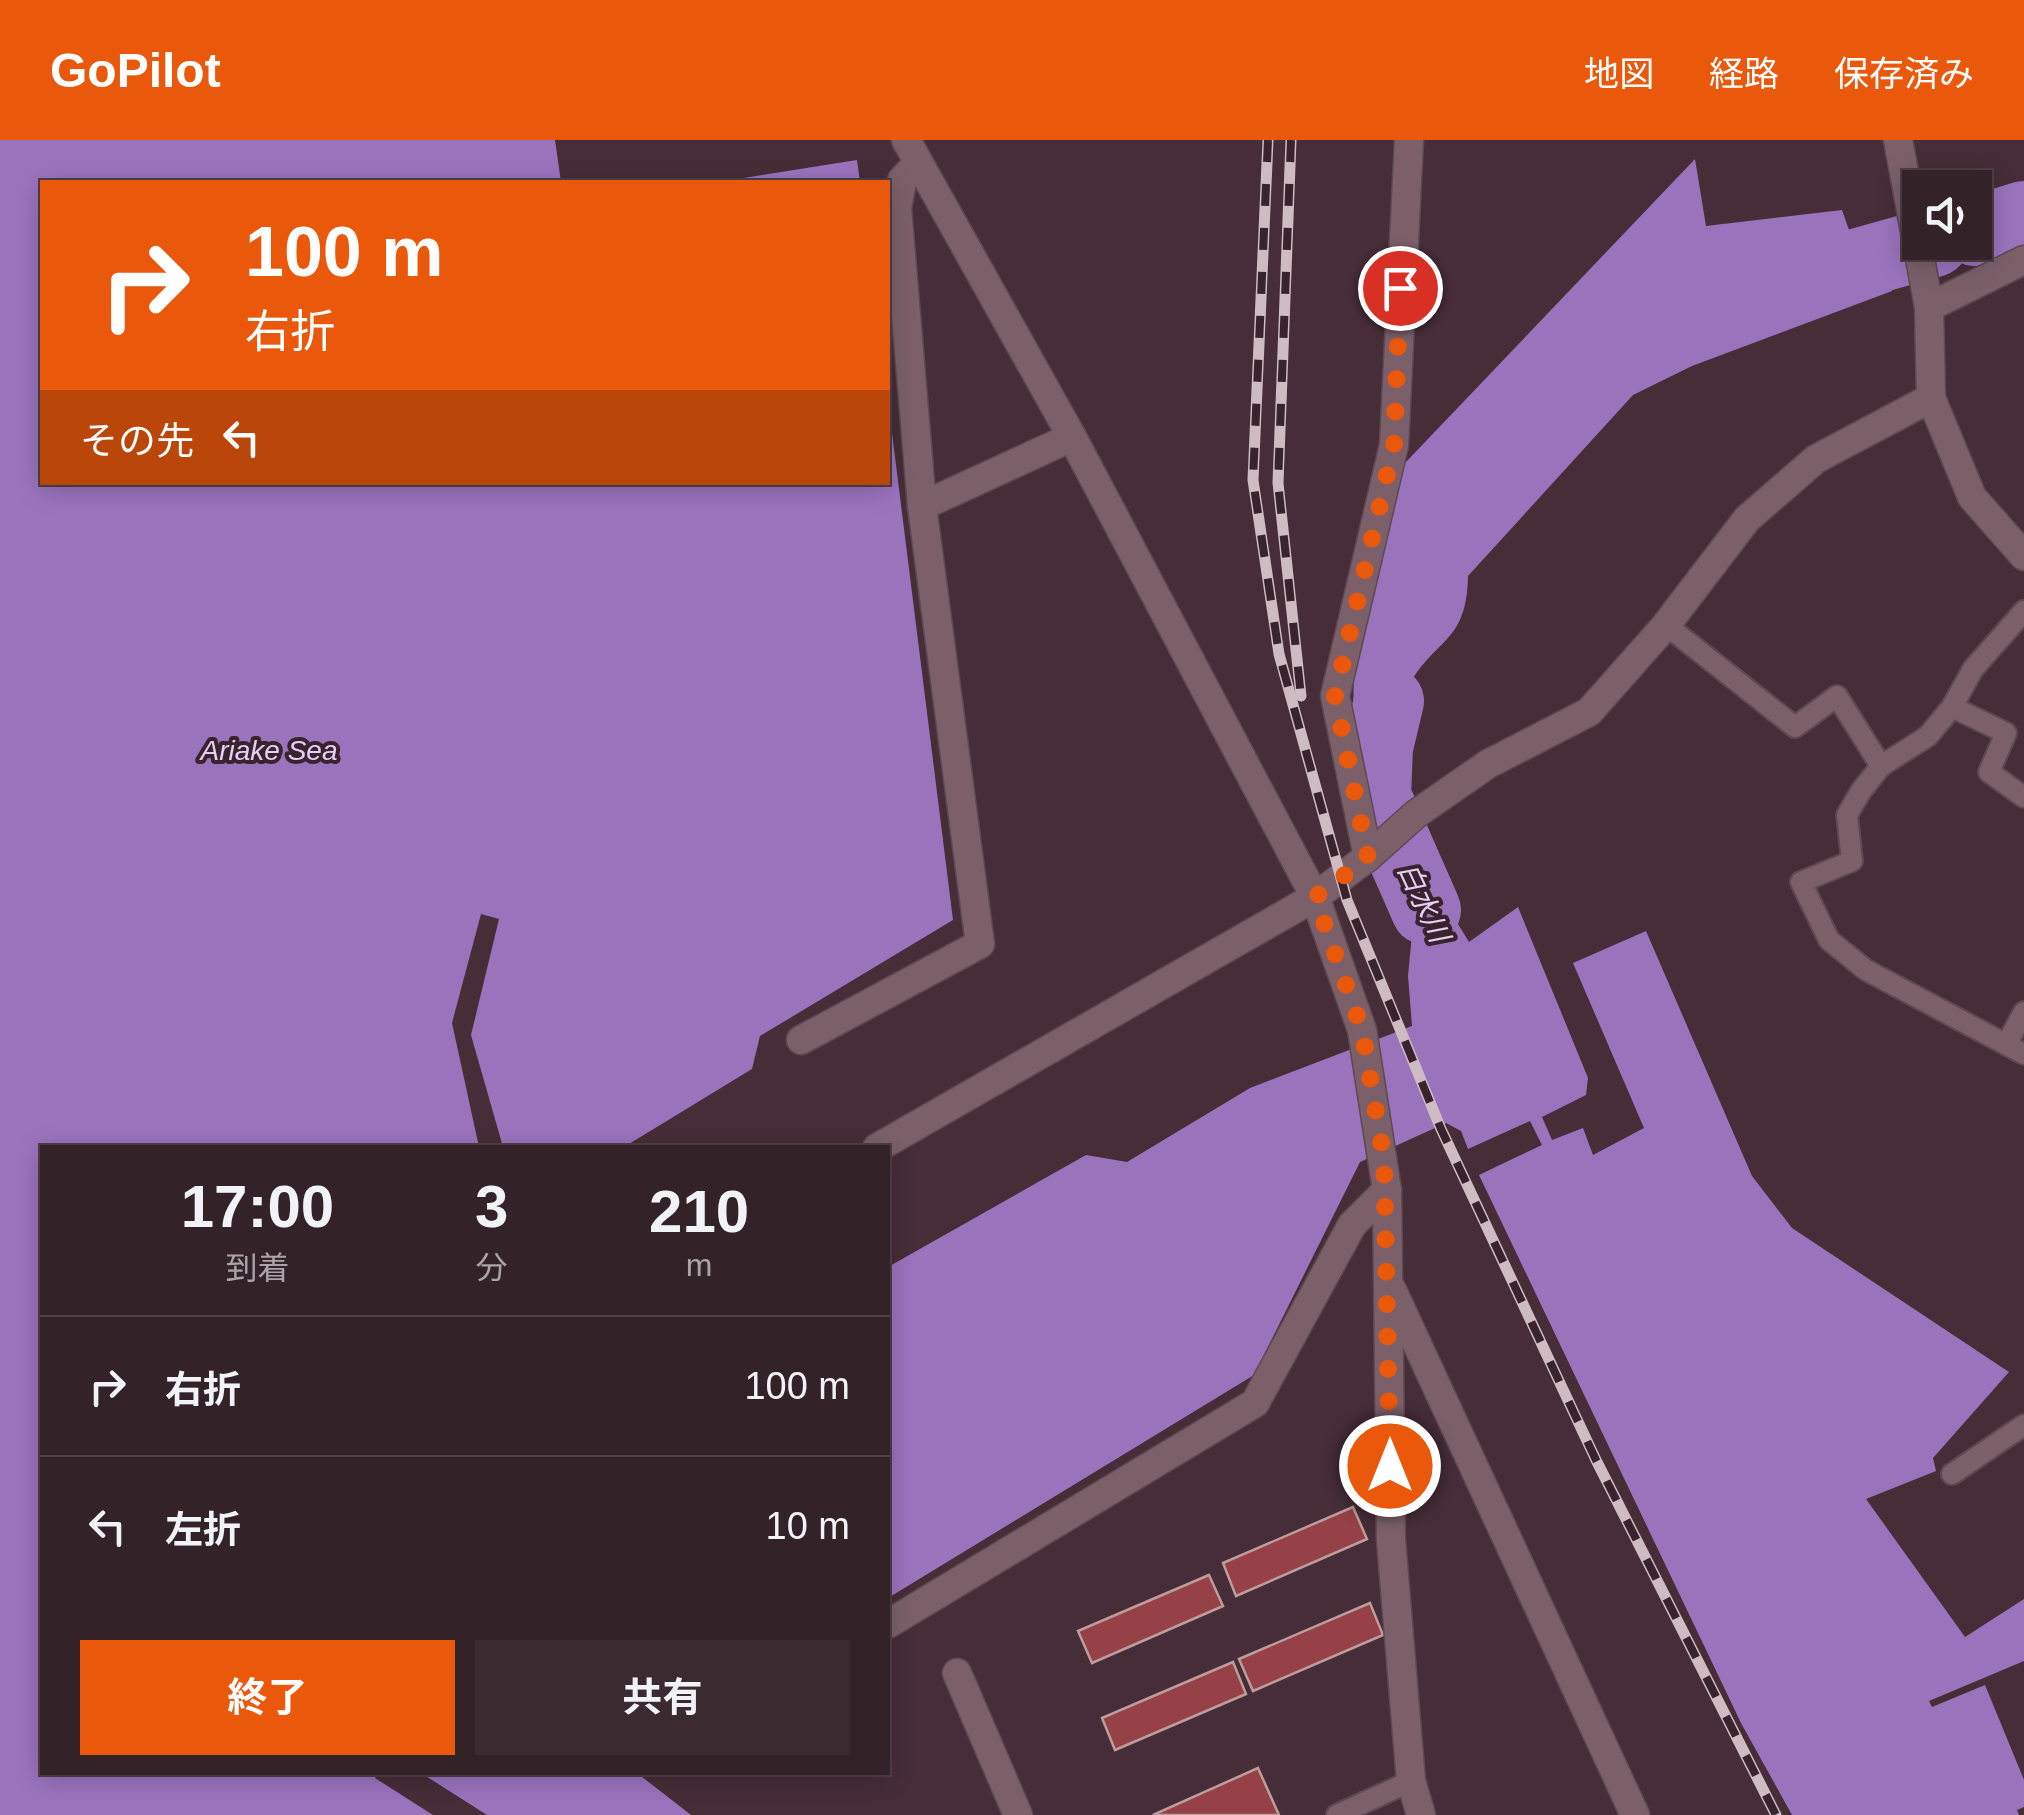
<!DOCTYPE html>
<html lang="ja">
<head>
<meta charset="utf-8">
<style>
	:root { --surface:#342229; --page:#3c2a31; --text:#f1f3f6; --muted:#a9a4a8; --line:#4e3f46; --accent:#ea580c }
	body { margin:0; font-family:Arial,"Noto Sans JP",sans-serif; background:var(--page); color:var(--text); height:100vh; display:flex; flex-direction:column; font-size:38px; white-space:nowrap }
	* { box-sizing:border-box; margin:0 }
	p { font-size:32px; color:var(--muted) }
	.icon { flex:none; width:55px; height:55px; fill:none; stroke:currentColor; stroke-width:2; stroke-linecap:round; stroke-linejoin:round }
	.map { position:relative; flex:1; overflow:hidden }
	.panel { position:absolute; left:40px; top:1005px; width:850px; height:630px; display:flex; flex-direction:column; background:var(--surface); border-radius:0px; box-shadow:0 5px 25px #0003,0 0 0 2px var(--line) }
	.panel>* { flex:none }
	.top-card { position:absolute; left:40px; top:40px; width:850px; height:305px; border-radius:0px; box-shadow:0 5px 25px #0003,0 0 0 2px var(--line); background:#ea580c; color:#fff; overflow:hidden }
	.fabs { position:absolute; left:1902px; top:30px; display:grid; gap:20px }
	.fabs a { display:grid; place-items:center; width:90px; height:90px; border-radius:0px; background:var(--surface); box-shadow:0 5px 25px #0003,0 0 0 2px var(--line); font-size:50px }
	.pin { position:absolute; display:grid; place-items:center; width:85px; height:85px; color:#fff; margin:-42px; border:5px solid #fff; border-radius:50%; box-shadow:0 2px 10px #0007 }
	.me { position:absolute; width:110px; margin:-55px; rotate:0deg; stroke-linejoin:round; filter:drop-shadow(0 0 8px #0008) }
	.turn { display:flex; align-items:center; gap:35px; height:210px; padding:0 40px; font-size:45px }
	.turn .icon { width:130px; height:130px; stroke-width:2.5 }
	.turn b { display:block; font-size:70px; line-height:85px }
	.then { display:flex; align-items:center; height:95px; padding:0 40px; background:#0003; gap:20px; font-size:38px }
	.eta { display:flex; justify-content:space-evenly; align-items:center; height:170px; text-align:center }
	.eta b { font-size:60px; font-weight:700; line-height:70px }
	.button { display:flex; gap:20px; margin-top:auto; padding:20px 40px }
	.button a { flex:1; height:115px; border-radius:0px; background:var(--accent); color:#fff; font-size:40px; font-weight:700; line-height:115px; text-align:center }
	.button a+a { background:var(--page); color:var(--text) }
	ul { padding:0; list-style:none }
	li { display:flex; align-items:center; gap:30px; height:140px; padding:0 40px; border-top:2px solid var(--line) }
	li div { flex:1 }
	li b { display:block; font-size:38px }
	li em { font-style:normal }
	header { display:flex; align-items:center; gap:60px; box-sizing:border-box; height:140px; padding:0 50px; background:var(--accent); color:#fff }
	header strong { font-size:48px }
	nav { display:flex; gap:55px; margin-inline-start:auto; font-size:35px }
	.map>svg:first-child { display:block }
</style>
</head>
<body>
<header>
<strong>GoPilot</strong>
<nav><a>地図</a><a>経路</a><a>保存済み</a></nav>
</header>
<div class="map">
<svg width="2024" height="1675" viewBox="0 0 2024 1675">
	<rect width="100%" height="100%" fill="#462d37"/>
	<g fill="#9a73bd">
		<polygon points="0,0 555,0 561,42 42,42 42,342 888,342 888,261 953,780 760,896 752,929 624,1007 503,1007 471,895 499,779 481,774 452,883 479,1007 42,1008 42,1632 378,1633 375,1638 433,1675 0,1675"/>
		<path d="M1695,19L1706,86L1842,70L1854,104L1883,94L1888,106L1899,103L1909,135L1889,143L1892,151L1692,226L1633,255L1468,436C1467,505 1433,498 1407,549C1392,581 1390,622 1384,657L1366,655L1353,583L1354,522L1405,323Z"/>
		<polygon points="857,20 860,42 711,42 725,41"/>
		<polygon points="1404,697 1469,802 1518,767 1588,938 1586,955 1542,977 1552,1000 1583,988 1593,1015 1644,988 1573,823 1646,791 1752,1036 1792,1088 2009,1232 1933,1318 1936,1331 1866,1359 1965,1497 2024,1459 2024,1521 1929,1561 1932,1567 1985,1545 2024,1640 2024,1667 2017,1670 2019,1675 1792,1675 1741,1583 1479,1035 1542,1005 1530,981 1468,1009 1461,991 1446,983 1360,1022 1254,1235 888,1458 888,1127 1086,1015 1127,1022 1250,948 1412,886 1408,836 1415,762 1387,716"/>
		<polygon points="421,1633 637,1633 691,1675 487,1675"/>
	</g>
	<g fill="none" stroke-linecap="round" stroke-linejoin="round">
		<g stroke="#9a73bd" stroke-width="70">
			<polyline points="1975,91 2024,76"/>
			<polyline points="1809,137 1934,102"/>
			<polyline points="1389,561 1378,607 1376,656 1426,770"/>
		</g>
	</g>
	<g fill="#964047" stroke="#bc9c9c" stroke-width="2.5">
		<polygon points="1353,1367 1367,1399 1236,1456 1223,1423"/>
		<polygon points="1209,1435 1223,1466 1092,1523 1078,1491"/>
		<polygon points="1370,1463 1383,1495 1253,1551 1239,1519"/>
		<polygon points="1233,1522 1246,1554 1115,1610 1102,1578"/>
		<polygon points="1258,1628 1279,1675 1153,1675"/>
	</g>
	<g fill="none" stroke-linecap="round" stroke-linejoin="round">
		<defs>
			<g id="service">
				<polyline points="2024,471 1973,529 1952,567 1928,596 1881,626 1861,651 1847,675 1852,721 1801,742 1829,800 1866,830 2024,914"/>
				<polyline points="1666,485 1795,587 1837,556 1881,626"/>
				<polyline points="1952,567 2006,593 1989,632 2024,657"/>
				<polyline points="2007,903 2024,872"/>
				<polyline points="1952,1334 2024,1285"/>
				<polyline points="1337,1675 1411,1641"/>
			</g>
			<g id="minor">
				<polyline points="906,0 1072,297 1315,757 1362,890 1387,1050 1391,1400 1411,1641 1421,1675"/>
				<polyline points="1898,0 1929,167 1931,258 1972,357 2024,416"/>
				<polyline points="917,24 902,40 897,68 922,366"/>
				<polyline points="1929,167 2024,120"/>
				<polyline points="1368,717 1335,556 1394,305 1409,0"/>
				<polyline points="801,900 980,804 922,366 1072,297"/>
				<polyline points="877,1008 1315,757 1368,717 1416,674 1488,624 1589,572 1666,485 1747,379 1816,319 1931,258"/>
				<polyline points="1392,1150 1635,1675"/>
				<polyline points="888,1484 1255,1263 1352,1085 1387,1050"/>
				<polyline points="957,1533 1018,1675"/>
			</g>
		</defs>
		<use href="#service" stroke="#5d4951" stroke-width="24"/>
		<use href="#minor" stroke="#5d4951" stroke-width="31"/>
		<use href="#service" stroke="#7b606a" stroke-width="20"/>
		<use href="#minor" stroke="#7b606a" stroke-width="28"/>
		<defs>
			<g id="rail">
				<polyline points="1268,0 1253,340 1279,514 1347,760 1441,989 1596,1320 1776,1675"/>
				<polyline points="1291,0 1278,343 1301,556"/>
			</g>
		</defs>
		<use href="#rail" stroke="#cebcc2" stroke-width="11"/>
		<use href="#rail" stroke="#3b232d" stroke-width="8" stroke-dasharray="22" stroke-linecap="butt"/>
	</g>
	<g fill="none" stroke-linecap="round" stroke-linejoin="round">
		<polyline stroke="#ea580c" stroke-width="18" stroke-dasharray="0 32.4" points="1390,1326 1384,1019 1362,890 1315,757 1368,718 1335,556 1394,305 1400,148"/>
	</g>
	<g text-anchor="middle" stroke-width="8" stroke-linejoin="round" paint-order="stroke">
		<g font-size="28" font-style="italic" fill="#e3cff8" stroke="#3b232d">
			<text x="269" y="620">Ariake Sea</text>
			<text transform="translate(1424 762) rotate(65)" y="10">白水川</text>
		</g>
	</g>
</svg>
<div class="fabs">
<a><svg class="icon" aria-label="sound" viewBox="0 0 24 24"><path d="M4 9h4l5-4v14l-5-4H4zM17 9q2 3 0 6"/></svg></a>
</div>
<div class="pin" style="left:1400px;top:148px;background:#d93025"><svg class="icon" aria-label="arrive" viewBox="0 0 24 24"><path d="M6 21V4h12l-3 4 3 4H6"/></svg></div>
<svg class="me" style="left:1390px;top:1326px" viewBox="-20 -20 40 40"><circle r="17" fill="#ea580c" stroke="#fff" stroke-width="3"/><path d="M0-11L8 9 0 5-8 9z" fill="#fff"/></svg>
<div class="top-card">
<div class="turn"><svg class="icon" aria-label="right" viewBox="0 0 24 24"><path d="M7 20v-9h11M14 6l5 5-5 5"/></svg><div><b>100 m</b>右折</div></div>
<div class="then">その先<svg class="icon" aria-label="left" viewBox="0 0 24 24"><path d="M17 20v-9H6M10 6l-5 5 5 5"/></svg></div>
</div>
<section class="panel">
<div class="eta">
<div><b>17:00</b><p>到着</p></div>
<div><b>3</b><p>分</p></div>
<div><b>210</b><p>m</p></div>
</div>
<ul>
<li><svg class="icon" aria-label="right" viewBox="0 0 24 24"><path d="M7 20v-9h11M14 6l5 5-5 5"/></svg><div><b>右折</b></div><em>100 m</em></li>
<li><svg class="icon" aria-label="left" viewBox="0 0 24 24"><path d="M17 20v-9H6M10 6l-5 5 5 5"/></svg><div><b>左折</b></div><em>10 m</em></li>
</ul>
<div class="button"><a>終了</a><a>共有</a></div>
</section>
</div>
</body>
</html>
